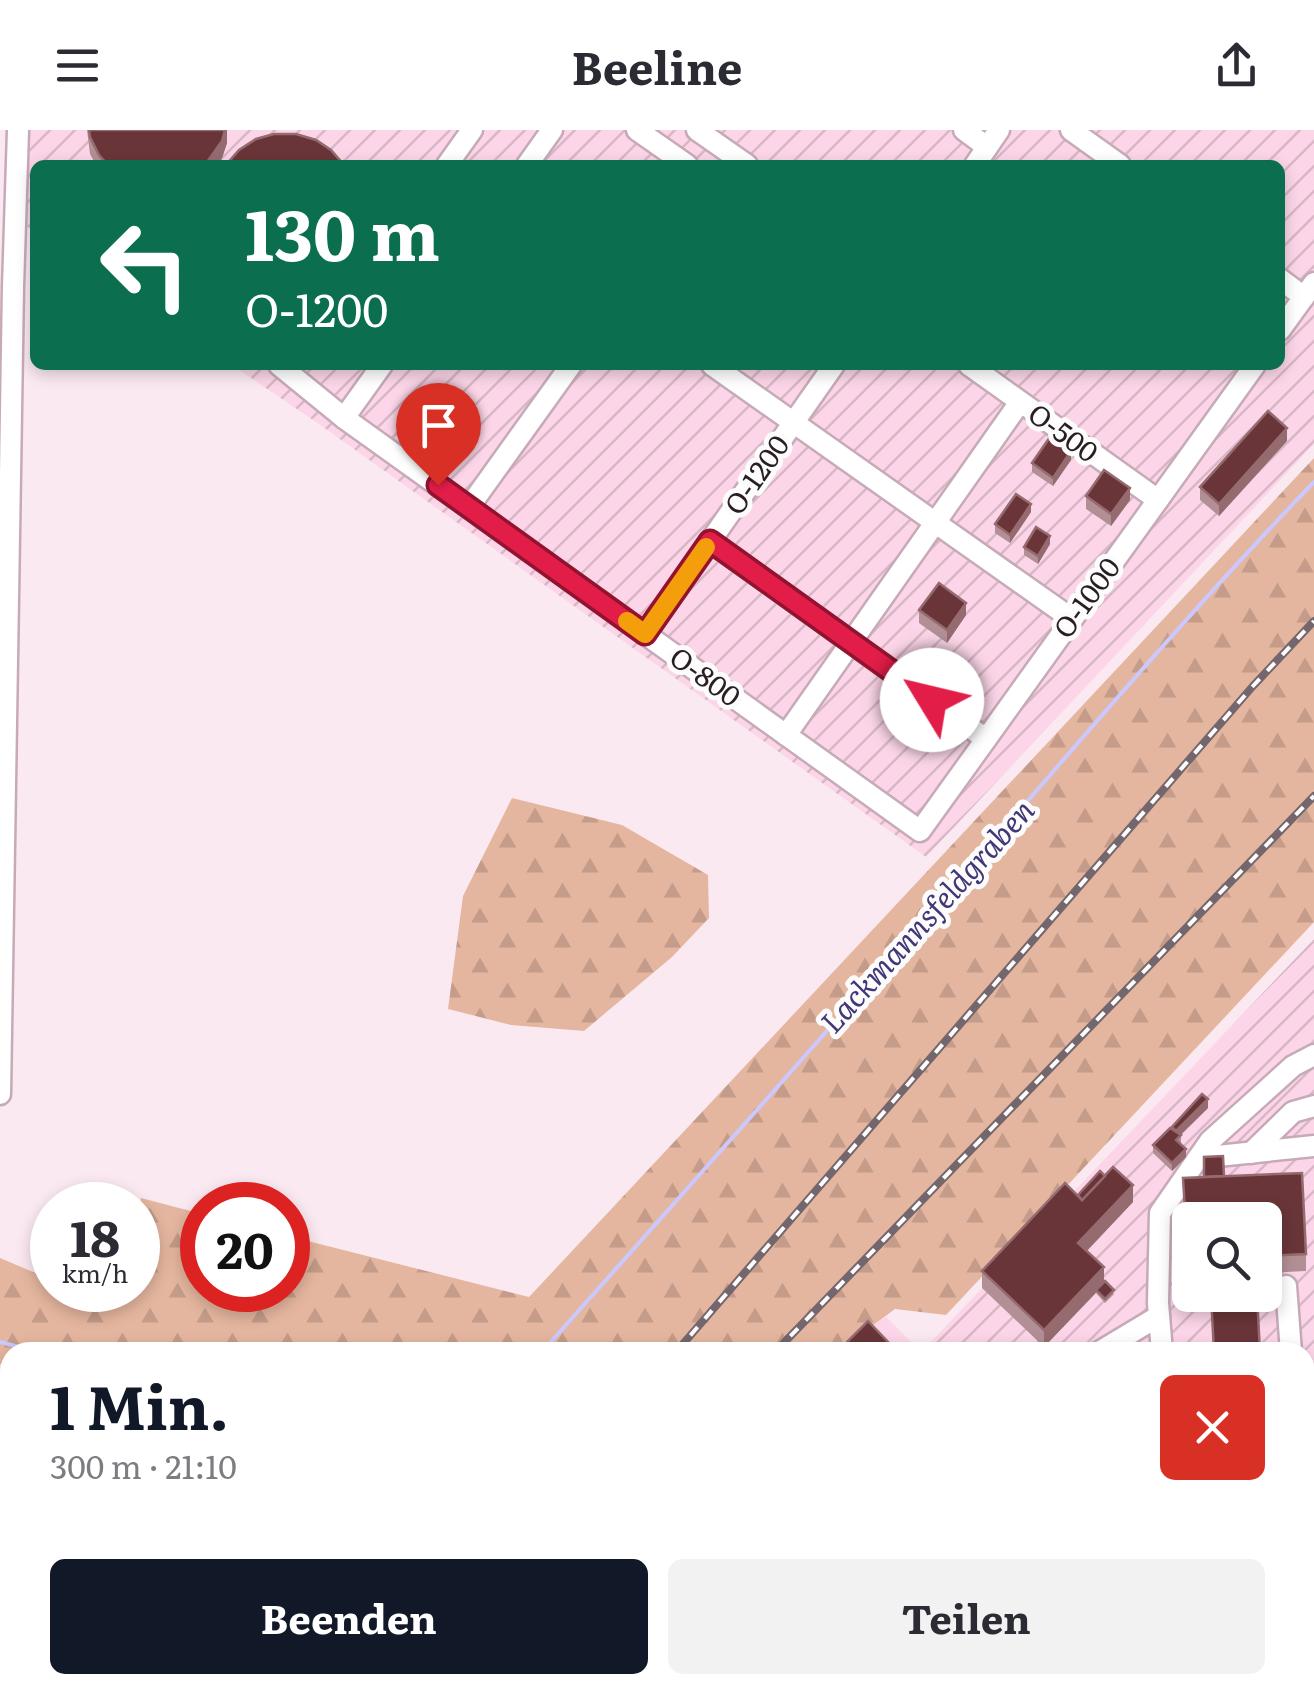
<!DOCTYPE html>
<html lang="de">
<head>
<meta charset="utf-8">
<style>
	:root { --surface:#fff; --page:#f2f2f3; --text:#2b2b33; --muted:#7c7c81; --accent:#111827 }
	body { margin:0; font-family:Literata,serif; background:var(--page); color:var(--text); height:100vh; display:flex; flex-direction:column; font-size:38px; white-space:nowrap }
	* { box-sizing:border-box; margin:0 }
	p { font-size:32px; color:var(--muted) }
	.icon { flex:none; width:55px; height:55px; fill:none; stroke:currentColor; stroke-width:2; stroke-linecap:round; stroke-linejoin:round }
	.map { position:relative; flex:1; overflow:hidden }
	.details { position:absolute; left:0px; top:1212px; width:1315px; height:352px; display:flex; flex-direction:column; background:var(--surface); border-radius:30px 30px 0 0; box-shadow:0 5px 15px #0003 }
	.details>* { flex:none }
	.guide { position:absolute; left:30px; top:30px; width:1255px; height:210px; border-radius:15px; box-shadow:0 5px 15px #0003; background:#0b6e4f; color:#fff; overflow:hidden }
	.buttons { position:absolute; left:1172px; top:1072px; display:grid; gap:20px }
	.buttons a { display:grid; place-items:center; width:110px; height:110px; border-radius:15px; background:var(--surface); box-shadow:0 5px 15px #0003; font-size:50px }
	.speed { position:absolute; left:30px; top:1052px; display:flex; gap:20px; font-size:50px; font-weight:700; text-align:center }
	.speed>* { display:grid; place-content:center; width:130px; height:130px; border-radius:50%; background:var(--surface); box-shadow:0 5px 15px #0003; line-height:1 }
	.speed small { font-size:25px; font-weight:400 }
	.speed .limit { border:15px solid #d22; background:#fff; color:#111 }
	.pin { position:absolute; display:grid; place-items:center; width:85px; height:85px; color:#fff; margin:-102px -42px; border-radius:50% 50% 50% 0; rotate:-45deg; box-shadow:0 0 10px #0007 }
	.pin .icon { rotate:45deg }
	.me { position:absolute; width:110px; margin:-55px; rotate:306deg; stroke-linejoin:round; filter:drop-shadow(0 0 8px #0008) }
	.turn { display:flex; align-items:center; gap:35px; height:210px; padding:0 50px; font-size:45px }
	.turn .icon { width:130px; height:130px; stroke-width:2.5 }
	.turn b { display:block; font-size:70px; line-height:85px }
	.round { display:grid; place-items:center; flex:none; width:105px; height:105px; border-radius:15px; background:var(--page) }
	.overview { display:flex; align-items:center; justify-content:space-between; height:170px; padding:0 50px }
	h1 { font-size:60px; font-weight:700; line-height:75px; color:var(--accent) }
	.primary-button { display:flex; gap:20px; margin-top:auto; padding:20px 50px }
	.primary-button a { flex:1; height:115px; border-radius:15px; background:var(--accent); color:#fff; font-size:40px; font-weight:700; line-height:115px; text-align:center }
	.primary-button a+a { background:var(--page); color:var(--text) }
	header { display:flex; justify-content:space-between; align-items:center; height:130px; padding:0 50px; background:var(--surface); font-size:45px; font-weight:700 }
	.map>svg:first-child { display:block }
</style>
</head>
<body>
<header><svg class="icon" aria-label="menu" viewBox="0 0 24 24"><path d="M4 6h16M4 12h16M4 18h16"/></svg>Beeline<svg class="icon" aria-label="share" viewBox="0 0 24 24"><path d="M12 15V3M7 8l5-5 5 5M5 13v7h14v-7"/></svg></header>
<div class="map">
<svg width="1314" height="1564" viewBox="0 0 1314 1564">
	<defs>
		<pattern id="industrial-furrows" width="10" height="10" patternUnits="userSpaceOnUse" patternTransform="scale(2.5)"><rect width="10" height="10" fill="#fcd6e8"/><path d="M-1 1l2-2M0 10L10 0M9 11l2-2" fill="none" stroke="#d8b7c7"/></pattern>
		<pattern id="forest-firs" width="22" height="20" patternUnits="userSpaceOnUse" patternTransform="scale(2.5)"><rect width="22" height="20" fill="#e5b69f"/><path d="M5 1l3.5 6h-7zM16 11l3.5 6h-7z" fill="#c49c89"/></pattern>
	</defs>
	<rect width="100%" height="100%" fill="#fbe9f2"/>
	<g fill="#fcd6e8">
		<polygon points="886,1187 920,1221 926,1217 931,1222 845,1222 868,1199"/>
		<polygon points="480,1555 958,1555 943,1564 471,1564"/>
	</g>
	<g fill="url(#industrial-furrows)" fill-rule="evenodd">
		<polygon points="9,0 1314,0 1314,314 926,727 316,292 232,235 1280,235 1280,35 35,35 35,102 5,82"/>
		<path d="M1314,809V1428L1305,1432V1222H931L926,1217ZM1190,1090H1265V1165H1190Z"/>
	</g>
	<g fill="url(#forest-firs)">
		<polygon points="1314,328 1314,792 946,1185 895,1179 868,1199 844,1222 10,1222 10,1238 0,1234 0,1128 52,1150 52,1160 77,1160 112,1174 116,1160 138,1160 138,1083 141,1068 202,1084 202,1160 288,1160 288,1106 529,1167"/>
		<polygon points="512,668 622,695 708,745 709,788 672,827 584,901 511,895 448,879 463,766"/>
		<polygon points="332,1555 495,1555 485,1564 323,1564"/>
	</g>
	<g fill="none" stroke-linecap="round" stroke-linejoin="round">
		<g stroke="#cbc8fe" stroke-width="4">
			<polyline points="0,1212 38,1222"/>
			<path d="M542,1222C677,1070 813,918 947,764C1068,625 1186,485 1314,352"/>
		</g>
		<defs>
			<g id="minor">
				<polyline points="637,0 687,35"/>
				<polyline points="697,0 747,35"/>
				<polyline points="964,0 987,17"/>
				<polyline points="1071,0 1120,35"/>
				<polyline points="447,35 472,0"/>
				<polyline points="527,35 552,0"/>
				<polyline points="975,35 999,0"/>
				<polyline points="1280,149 1304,167"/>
				<polyline points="1280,200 1314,153"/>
				<polyline points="279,235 344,288 920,701 1255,235"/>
				<polyline points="712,235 1072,489"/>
				<polyline points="969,235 1158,370"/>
				<polyline points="344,288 382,235"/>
				<polyline points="469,377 571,235"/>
				<polyline points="710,411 986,609"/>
				<polyline points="645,504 834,235"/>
				<polyline points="786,605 1020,272"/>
				<polyline points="0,964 13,157 18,0"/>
				<polyline points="1251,1023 1293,982 1314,976"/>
				<polyline points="1198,1028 1314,1016"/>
				<polyline points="1286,1156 1291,1222"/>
				<polyline points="1099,1222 1159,1186"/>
				<polyline points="1162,1222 1158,1173 1160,1083 1210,1011 1293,936 1314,925"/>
				<polyline points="1305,1254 1314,1259"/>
				<polyline points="1305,1347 1314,1345"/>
				<polyline points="1305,1454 1314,1450"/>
				<polyline points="1096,1564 1109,1555"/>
			</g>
		</defs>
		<use href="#minor" stroke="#c7aab8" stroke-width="25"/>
		<use href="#minor" stroke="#fff" stroke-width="20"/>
		<defs>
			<g id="rail">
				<polyline points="676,1222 1253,556 1314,491"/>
				<polyline points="775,1222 1314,666"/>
				<polyline points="379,1564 387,1555"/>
				<polyline points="442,1564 451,1555"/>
			</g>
		</defs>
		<use href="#rail" stroke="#73666d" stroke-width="8"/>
		<use href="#rail" stroke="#fcfcfc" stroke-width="4" stroke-dasharray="11" stroke-linecap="butt"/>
	</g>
	<g fill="#b28f95">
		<polygon points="87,0 227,0 227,13 222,28 218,35 96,35 90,24"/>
		<polygon points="1287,311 1219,386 1200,370 1200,357"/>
		<polygon points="1071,330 1053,356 1032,342 1032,333"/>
		<polygon points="1086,366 1130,370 1111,396 1086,379"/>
		<polygon points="1031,382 1010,413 995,403 995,394"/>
		<polygon points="1050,414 1038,434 1024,425 1024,417"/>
		<polygon points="919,480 966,485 947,513 919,493"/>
		<polygon points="1208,978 1181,1005 1181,1014 1186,1027 1172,1041 1153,1023 1153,1015 1172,999 1172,997"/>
		<polygon points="1224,1046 1306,1124 1306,1141 1265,1143 1265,1090 1190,1090 1190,1146 1188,1146 1183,1048"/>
		<polygon points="1078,1065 1133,1072 1087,1121 1104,1151 1114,1164 1105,1173 1096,1163 1044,1217 982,1158 982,1141"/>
		<polygon points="1314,1477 1314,1522 1305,1523 1305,1478"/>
		<polygon points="803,1555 921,1555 926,1564 808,1564"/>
		<polygon points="993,1555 1039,1555 1039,1560 1033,1564 999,1564"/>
	</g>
	<g fill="#956b70">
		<polygon points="225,0 227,0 227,13 222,28 218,35 205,35"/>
		<polygon points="1287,298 1287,311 1219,386 1219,374"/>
		<polygon points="1071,321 1071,330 1053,356 1053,348"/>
		<polygon points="1130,358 1130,370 1111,396 1111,384"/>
		<polygon points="1031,374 1031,382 1010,413 1010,405"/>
		<polygon points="1050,406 1050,414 1038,434 1038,426"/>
		<polygon points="966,473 966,485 947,513 947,500"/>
		<polygon points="1208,969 1208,978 1176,1009 1176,1001"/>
		<polygon points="1186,1019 1186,1027 1172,1041 1172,1033"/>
		<polygon points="1133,1055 1133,1072 1078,1130 1078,1113"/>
		<polygon points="1104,1137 1104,1154 1044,1217 1044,1200"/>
		<polygon points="1314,1417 1314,1422 1305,1425 1305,1421"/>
		<polygon points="1034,1555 1039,1555 1039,1560 1033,1564 1023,1564"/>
	</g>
	<g fill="#693538" stroke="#956b70" stroke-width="2.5">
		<polygon points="89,0 225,0 222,11 205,35 108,35 99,25 90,7"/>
		<polygon points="274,4 296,4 316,10 331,20 344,35 226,35 239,20 256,9"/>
		<polygon points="1268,281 1287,298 1219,374 1200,357"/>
		<polygon points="1050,307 1071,321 1053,348 1032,333"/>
		<polygon points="1104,340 1130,358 1111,384 1086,366"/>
		<polygon points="1016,364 1031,374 1010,405 995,394"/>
		<polygon points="1036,397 1050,406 1038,426 1024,417"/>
		<polygon points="939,453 966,473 947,500 919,480"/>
		<polygon points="1202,964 1208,969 1176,1001 1172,997"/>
		<polygon points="1170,998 1181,1005 1176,1010 1186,1019 1172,1033 1153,1015"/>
		<polygon points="1223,1026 1224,1046 1204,1047 1204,1027"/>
		<polygon points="1113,1037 1133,1055 1078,1113 1104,1137 1044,1200 982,1141 1065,1053 1082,1070"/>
		<polygon points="1100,1041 1105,1046 1082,1070 1078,1065"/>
		<polygon points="1302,1043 1306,1124 1265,1126 1265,1090 1190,1090 1190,1129 1188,1130 1183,1048"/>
		<polygon points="1105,1151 1114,1160 1105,1169 1096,1160"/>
		<polygon points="1211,1165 1257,1165 1260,1222 1214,1222"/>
		<polygon points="868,1191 891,1215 884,1222 837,1222"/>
		<polygon points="1305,1398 1307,1398 1314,1417 1305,1421"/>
		<polygon points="1314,1477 1314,1497 1305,1498 1305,1478"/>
		<polygon points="810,1555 846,1555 851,1564 815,1564"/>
		<polygon points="848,1555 921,1555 926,1564 853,1564"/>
		<polygon points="939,1555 952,1555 957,1564 943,1564"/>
		<polygon points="999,1555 1034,1555 1023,1563 1024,1564 1006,1564"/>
		<polygon points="1151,1555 1163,1555 1167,1562 1162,1564 1131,1564"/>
		<polygon points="1190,1555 1210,1555 1211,1564 1191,1564"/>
		<polygon points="1229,1555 1241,1555 1242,1564 1229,1564"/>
		<polygon points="1314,1558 1314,1564 1261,1564"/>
	</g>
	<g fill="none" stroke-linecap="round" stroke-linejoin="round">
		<defs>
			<polyline id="route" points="438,355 645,504 710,411 932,570"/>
		</defs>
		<use href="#route" stroke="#92132f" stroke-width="25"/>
		<use href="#route" stroke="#e11d48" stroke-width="18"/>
		<polyline stroke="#f59e0b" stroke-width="18" points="627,491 645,504 706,417"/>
	</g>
	<g text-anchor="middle" stroke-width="10" stroke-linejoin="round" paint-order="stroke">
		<g font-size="28" fill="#281d23" stroke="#fcfcfc">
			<text transform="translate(1063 303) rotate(36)" y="10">O-500</text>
			<text transform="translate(757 345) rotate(-55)" y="10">O-1200</text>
			<text transform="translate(1087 468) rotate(-54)" y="10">O-1000</text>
			<text transform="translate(705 547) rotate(36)" y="10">O-800</text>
		</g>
		<g font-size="30" font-style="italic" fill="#423877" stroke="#fcfcfc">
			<text transform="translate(928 787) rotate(-48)" y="10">Lackmannsfeldgraben</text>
		</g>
	</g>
</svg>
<div class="buttons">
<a><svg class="icon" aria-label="search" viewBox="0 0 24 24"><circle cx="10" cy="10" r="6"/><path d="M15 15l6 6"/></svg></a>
</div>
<div class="speed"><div>18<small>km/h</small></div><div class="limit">20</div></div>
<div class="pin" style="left:438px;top:355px;background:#d93025"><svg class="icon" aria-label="arrive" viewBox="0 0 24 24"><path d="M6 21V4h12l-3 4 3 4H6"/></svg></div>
<svg class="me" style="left:932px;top:570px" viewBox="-20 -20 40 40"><circle r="19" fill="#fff"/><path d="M0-13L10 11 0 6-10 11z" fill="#e11d48"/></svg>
<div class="guide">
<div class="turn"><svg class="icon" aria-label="left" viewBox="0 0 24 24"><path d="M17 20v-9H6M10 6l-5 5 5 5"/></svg><div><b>130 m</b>O-1200</div></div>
</div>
<section class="details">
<div class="overview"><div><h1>1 Min.</h1><p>300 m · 21:10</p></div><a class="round" style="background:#d93025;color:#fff"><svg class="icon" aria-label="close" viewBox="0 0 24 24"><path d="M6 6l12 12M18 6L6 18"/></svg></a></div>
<div class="primary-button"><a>Beenden</a><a>Teilen</a></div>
</section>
</div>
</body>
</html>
